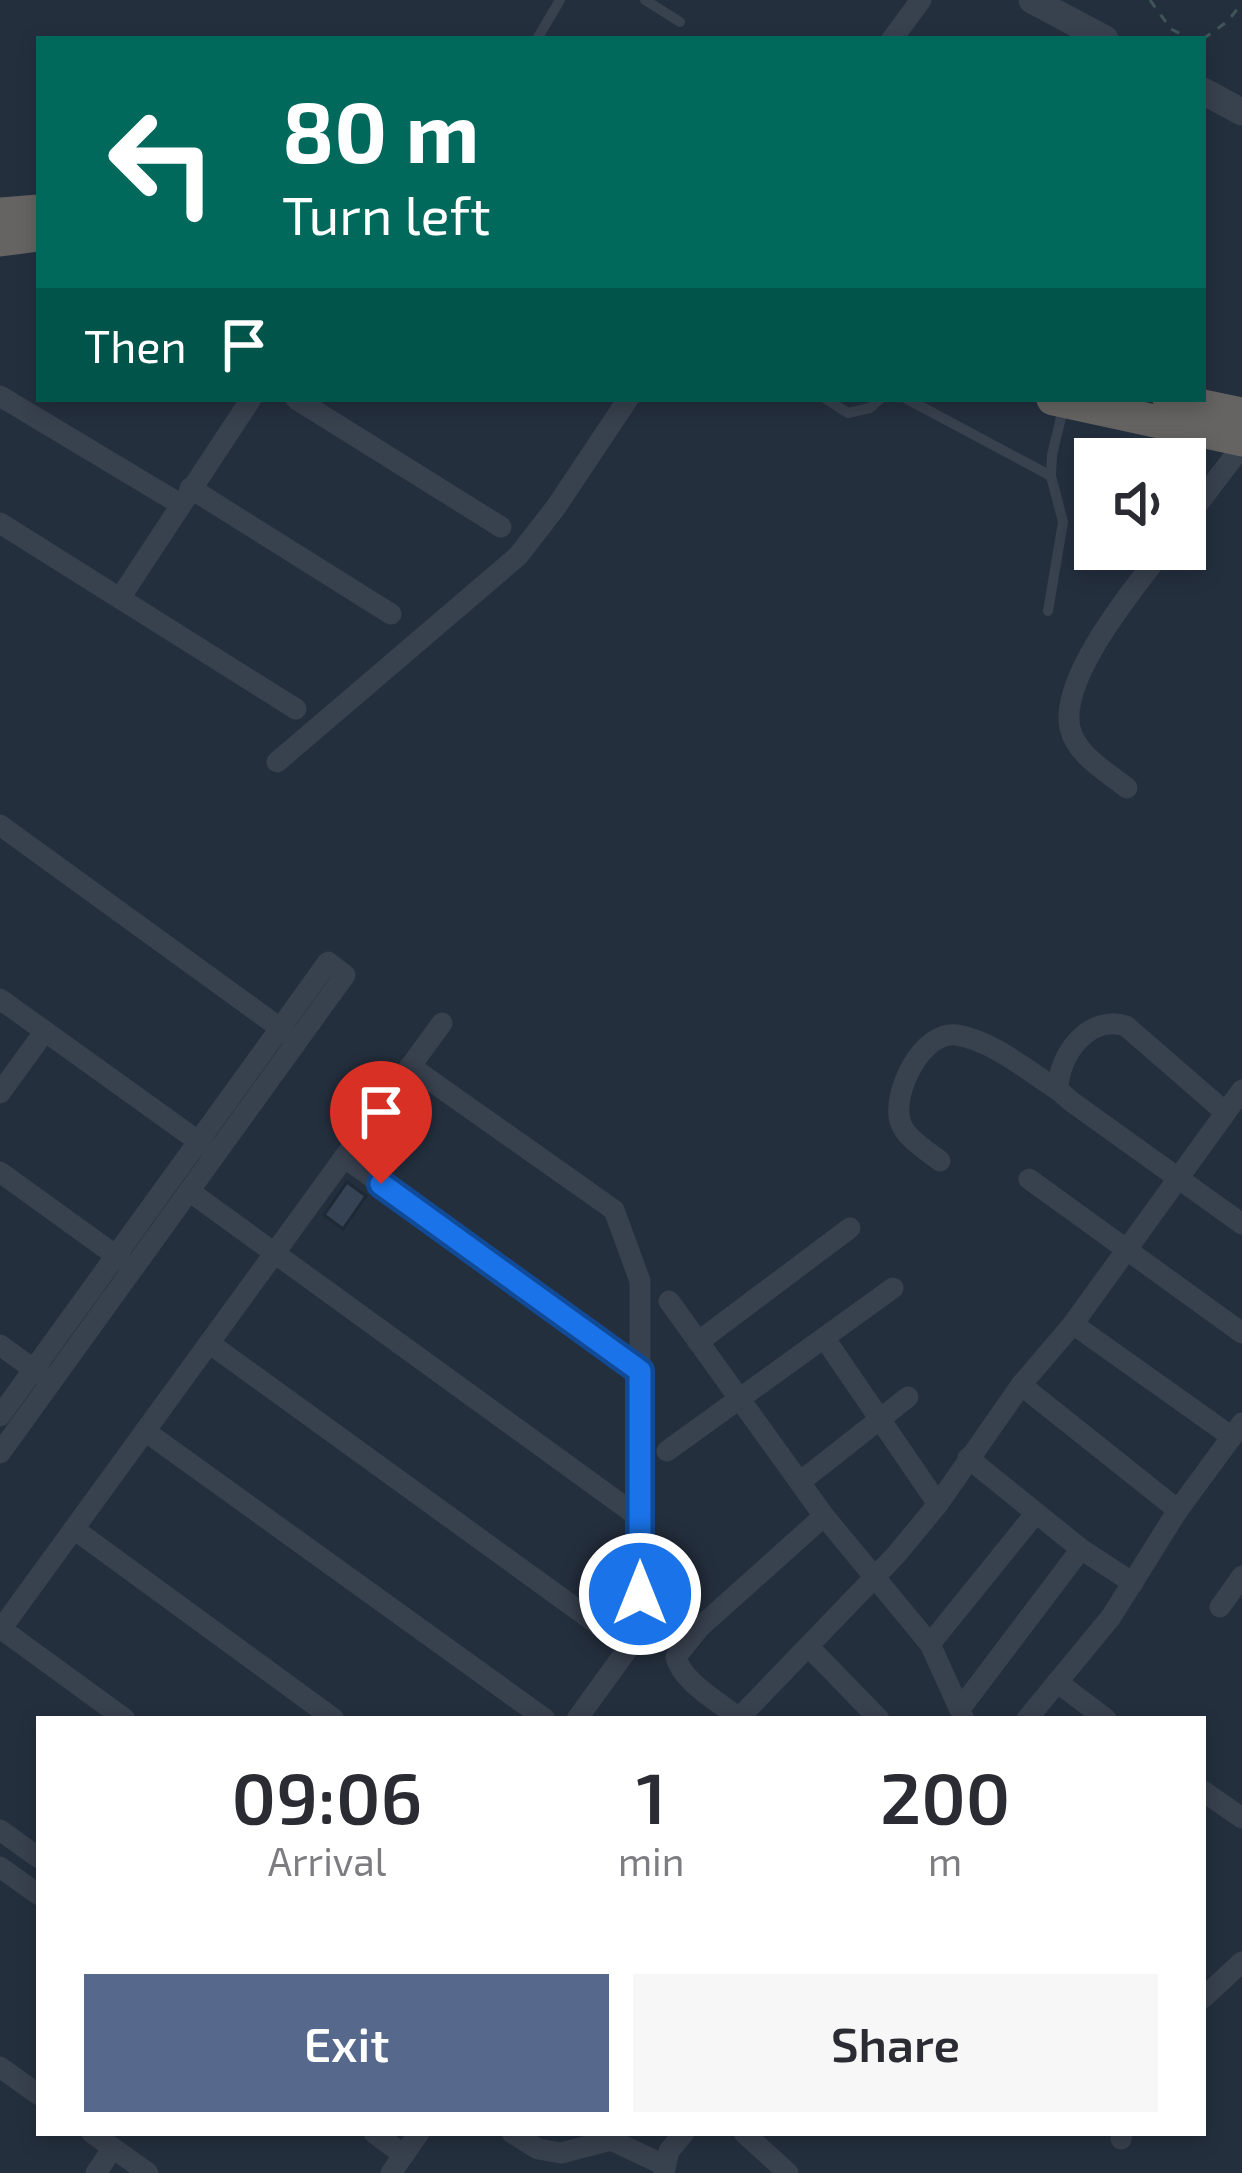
<!DOCTYPE html>
<html lang="en">
<head>
<meta charset="utf-8">
<style>
	:root { --surface:#fff; --page:#f7f7f7; --text:#2b2b33; --muted:#7c7c81; --accent:#56698c }
	body { margin:0; font-family:"Exo 2",sans-serif; background:var(--page); color:var(--text); height:100vh; display:flex; flex-direction:column; font-size:45px; white-space:nowrap }
	* { box-sizing:border-box; margin:0 }
	p { font-size:39px; color:var(--muted) }
	.icon { flex:none; width:66px; height:66px; fill:none; stroke:currentColor; stroke-width:2; stroke-linecap:round; stroke-linejoin:round }
	.map { position:relative; flex:1; overflow:hidden }
	.details { position:absolute; left:36px; top:1716px; width:1170px; height:420px; display:flex; flex-direction:column; background:var(--surface); border-radius:0px; box-shadow:0 6px 18px #0003 }
	.details>* { flex:none }
	.hud { position:absolute; left:36px; top:36px; width:1170px; height:366px; border-radius:0px; box-shadow:0 6px 18px #0003; background:#00695c; color:#fff; overflow:hidden }
	.buttons { position:absolute; left:1074px; top:438px; display:grid; gap:24px }
	.buttons a { display:grid; place-items:center; width:132px; height:132px; border-radius:0px; background:var(--surface); box-shadow:0 6px 18px #0003; font-size:60px }
	.pin { position:absolute; display:grid; place-items:center; width:102px; height:102px; color:#fff; margin:-123px -51px; border-radius:50% 50% 50% 0; rotate:-45deg; box-shadow:0 0 12px #0007 }
	.pin .icon { rotate:45deg }
	.me { position:absolute; width:132px; margin:-66px; rotate:0deg; stroke-linejoin:round; filter:drop-shadow(0 0 9px #0008) }
	.turn { display:flex; align-items:center; gap:42px; height:252px; padding:0 48px; font-size:54px }
	.turn .icon { width:156px; height:156px; stroke-width:2.5 }
	.turn b { display:block; font-size:84px; line-height:102px }
	.then { display:flex; align-items:center; height:114px; padding:0 48px; background:#0003; gap:24px; font-size:45px }
	.eta { display:flex; justify-content:space-evenly; align-items:center; height:204px; text-align:center }
	.eta b { font-size:72px; font-weight:600; line-height:84px }
	.cta { display:flex; gap:24px; margin-top:auto; padding:24px 48px }
	.cta a { flex:1; height:138px; border-radius:0px; background:var(--accent); color:#fff; font-size:48px; font-weight:600; line-height:138px; text-align:center }
	.cta a+a { background:var(--page); color:var(--text) }
	.map>svg:first-child { display:block }
</style>
</head>
<body>
<div class="map">
<svg width="1242" height="2173" viewBox="0 0 1242 2173">
	<rect width="100%" height="100%" fill="#242f3e"/>
	<polygon fill="#364354" stroke="#1f2835" stroke-width="3" points="347,1182 366,1196 343,1229 324,1215"/>
	<g fill="none" stroke-linecap="round" stroke-linejoin="round">
		<g stroke="#3f5557" stroke-width="3" stroke-dasharray="9 9" stroke-linecap="butt">
			<polyline points="1150,0 1171,29 1191,39"/>
			<polyline points="1203,39 1228,21 1242,3"/>
		</g>
		<g stroke="#38414e" stroke-width="10">
			<polyline points="645,0 680,22"/>
			<polyline points="537,39 560,0"/>
			<polyline points="826,399 848,413 870,408 880,399"/>
			<polyline points="907,399 1051,476"/>
			<polyline points="1048,611 1063,522 1051,476 1052,455 1064,405"/>
		</g>
		<g stroke="#38414e" stroke-width="21">
			<polyline points="892,39 921,0"/>
			<polyline points="0,396 180,504"/>
			<polyline points="296,399 501,527"/>
			<polyline points="190,488 391,614"/>
			<polyline points="1185,521 1242,446"/>
			<polyline points="0,523 296,709"/>
			<polyline points="120,598 251,399"/>
			<polyline points="277,762 518,556 556,507 628,399"/>
			<path d="M1127,788C1107,772 1076,755 1070,728C1059,678 1134,588 1164,549"/>
			<polyline points="0,825 291,1036"/>
			<polyline points="0,999 209,1149"/>
			<polyline points="410,1066 614,1210 640,1281 640,1632 577,1719"/>
			<polyline points="0,1093 45,1031"/>
			<path d="M1225,1112L1126,1026C1090,1014 1058,1054 1058,1090L1072,1102L1242,1224"/>
			<polyline points="344,1157 640,1371"/>
			<path d="M940,1161C926,1150 905,1138 900,1121C892,1091 923,1030 957,1035C993,1041 1028,1071 1058,1090"/>
			<polyline points="0,1172 126,1263"/>
			<polyline points="1029,1179 1242,1333"/>
			<polyline points="189,1191 640,1518"/>
			<polyline points="669,1301 824,1516 930,1644 964,1719"/>
			<polyline points="1073,1324 1232,1437"/>
			<polyline points="825,1339 938,1504"/>
			<polyline points="698,1342 850,1228"/>
			<polyline points="209,1343 629,1647"/>
			<polyline points="0,1345 43,1376"/>
			<polyline points="1021,1385 1178,1510"/>
			<polyline points="0,1416 328,962 345,975 0,1453"/>
			<polyline points="145,1431 545,1719"/>
			<polyline points="667,1451 893,1288"/>
			<polyline points="968,1458 1081,1549 1133,1583"/>
			<polyline points="800,1482 908,1397"/>
			<polyline points="74,1529 334,1719"/>
			<polyline points="1220,1607 1242,1576"/>
			<polyline points="0,1628 125,1719"/>
			<polyline points="1,1629 442,1023"/>
			<polyline points="930,1644 1035,1514"/>
			<polyline points="809,1647 879,1719"/>
			<polyline points="1057,1682 1106,1719"/>
			<polyline points="960,1709 1081,1549"/>
			<path d="M739,1718C719,1702 682,1682 676,1657L699,1628L824,1516"/>
			<polyline points="738,1719 896,1555 938,1504 1021,1385 1073,1324 1242,1090"/>
			<polyline points="1027,1719 1111,1617 1178,1510 1242,1423"/>
			<polyline points="1203,1791 1242,1818"/>
			<polyline points="0,1830 39,1858"/>
			<polyline points="0,1867 39,1895"/>
			<polyline points="1203,1998 1242,1962"/>
			<polyline points="0,2067 39,2095"/>
			<polyline points="92,2133 148,2173"/>
			<polyline points="374,2133 404,2155"/>
			<polyline points="512,2133 538,2149 561,2153 611,2140 664,2165"/>
			<polyline points="744,2133 788,2173"/>
			<polyline points="1121,2139 1122,2133"/>
			<polyline points="96,2173 113,2148"/>
			<polyline points="391,2173 419,2133"/>
			<polyline points="664,2173 669,2151 684,2133"/>
		</g>
		<g stroke="#38414e" stroke-width="27">
			<polyline points="1032,0 1105,39"/>
			<polyline points="1203,91 1242,112"/>
		</g>
		<g stroke="#656462" stroke-width="33">
			<polyline points="0,214 39,211"/>
			<polyline points="0,240 39,235"/>
			<polyline points="1053,399 1242,440"/>
			<polyline points="1169,399 1242,414"/>
		</g>
	</g>
	<g fill="none" stroke-linecap="round" stroke-linejoin="round">
		<defs>
			<polyline id="route" points="381,1184 640,1371 640,1594"/>
		</defs>
		<use href="#route" stroke="#114b97" stroke-width="30"/>
		<use href="#route" stroke="#1a73e8" stroke-width="21"/>
	</g>
</svg>
<div class="buttons">
<a><svg class="icon" aria-label="sound" viewBox="0 0 24 24"><path d="M4 9h4l5-4v14l-5-4H4zM17 9q2 3 0 6"/></svg></a>
</div>
<div class="pin" style="left:381px;top:1184px;background:#d93025"><svg class="icon" aria-label="arrive" viewBox="0 0 24 24"><path d="M6 21V4h12l-3 4 3 4H6"/></svg></div>
<svg class="me" style="left:640px;top:1594px" viewBox="-20 -20 40 40"><circle r="17" fill="#1a73e8" stroke="#fff" stroke-width="3"/><path d="M0-11L8 9 0 5-8 9z" fill="#fff"/></svg>
<div class="hud">
<div class="turn"><svg class="icon" aria-label="left" viewBox="0 0 24 24"><path d="M17 20v-9H6M10 6l-5 5 5 5"/></svg><div><b>80 m</b>Turn left</div></div>
<div class="then">Then<svg class="icon" aria-label="arrive" viewBox="0 0 24 24"><path d="M6 21V4h12l-3 4 3 4H6"/></svg></div>
</div>
<section class="details">
<div class="eta">
<div><b>09:06</b><p>Arrival</p></div>
<div><b>1</b><p>min</p></div>
<div><b>200</b><p>m</p></div>
</div>
<div class="cta"><a>Exit</a><a>Share</a></div>
</section>
</div>
</body>
</html>
